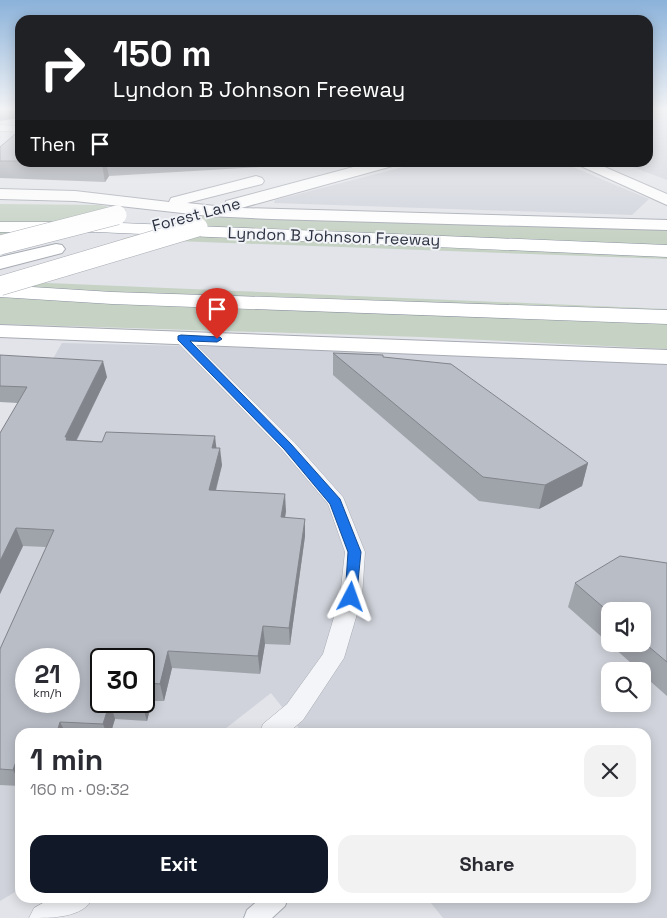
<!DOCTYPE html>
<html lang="en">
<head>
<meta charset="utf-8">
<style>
	:root { --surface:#fff; --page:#f2f2f3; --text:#2b2b33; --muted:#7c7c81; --accent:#111827 }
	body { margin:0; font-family:"Space Grotesk",sans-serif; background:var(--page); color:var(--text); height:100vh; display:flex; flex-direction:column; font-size:19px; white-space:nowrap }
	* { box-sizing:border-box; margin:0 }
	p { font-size:16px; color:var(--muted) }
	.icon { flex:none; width:28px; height:28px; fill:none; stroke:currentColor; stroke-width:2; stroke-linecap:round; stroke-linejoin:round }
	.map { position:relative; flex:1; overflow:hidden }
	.drawer { position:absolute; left:15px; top:728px; width:636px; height:175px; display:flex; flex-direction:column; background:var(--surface); border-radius:15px; box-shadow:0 2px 12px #0003 }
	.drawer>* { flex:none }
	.top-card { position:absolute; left:15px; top:15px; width:638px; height:152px; border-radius:15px; box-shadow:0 2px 12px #0003; background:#202124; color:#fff; overflow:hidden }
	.buttons { position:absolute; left:601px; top:602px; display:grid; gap:10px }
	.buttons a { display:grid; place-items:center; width:50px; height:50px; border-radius:10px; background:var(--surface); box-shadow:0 2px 12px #0003; font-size:25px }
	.speed { position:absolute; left:15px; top:648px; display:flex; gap:10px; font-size:25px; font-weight:700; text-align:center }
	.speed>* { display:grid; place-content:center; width:65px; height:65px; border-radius:50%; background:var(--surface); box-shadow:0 2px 12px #0003; line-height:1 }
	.speed small { font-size:12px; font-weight:400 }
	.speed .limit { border:2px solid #111; border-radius:8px; background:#fff; color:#111 }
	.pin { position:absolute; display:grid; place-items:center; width:42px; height:42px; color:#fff; margin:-51px -21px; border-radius:50% 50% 50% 0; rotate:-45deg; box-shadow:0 0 5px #0007 }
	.pin .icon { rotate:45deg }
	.me { position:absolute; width:55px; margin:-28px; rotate:4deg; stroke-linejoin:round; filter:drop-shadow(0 0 4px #0008) }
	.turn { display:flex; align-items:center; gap:18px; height:105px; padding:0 15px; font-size:22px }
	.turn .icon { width:65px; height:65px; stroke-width:2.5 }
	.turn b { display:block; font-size:35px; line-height:42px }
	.then { display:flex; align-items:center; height:48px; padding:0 15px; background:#0003; gap:10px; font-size:19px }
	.round { display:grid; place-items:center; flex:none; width:52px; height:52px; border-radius:15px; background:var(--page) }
	.headline { display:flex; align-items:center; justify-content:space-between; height:85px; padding:0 15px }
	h1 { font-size:30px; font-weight:600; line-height:38px }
	.action { display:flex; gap:10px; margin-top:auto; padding:10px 15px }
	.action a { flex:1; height:58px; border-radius:15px; background:var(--accent); color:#fff; font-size:20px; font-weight:600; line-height:58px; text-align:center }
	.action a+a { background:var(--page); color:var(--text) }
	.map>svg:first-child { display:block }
</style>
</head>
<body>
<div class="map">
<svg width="667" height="918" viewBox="0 0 667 918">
	<rect width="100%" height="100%" fill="#e2e4e9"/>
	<g fill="#d0d3db" fill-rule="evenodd">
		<polygon points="648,109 667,109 667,180 622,163 648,162"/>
		<polygon points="419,163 563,163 649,199 632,215 274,203 275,200"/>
		<path d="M62,343L667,358V918H443L427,898H646V732H302L271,693L221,732H20V889L0,901V451ZM610,611H642V644H610ZM26,659H69V701H26ZM101,659H144V701H101ZM610,671H642V704H610Z"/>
	</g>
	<g fill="#c6d2c4">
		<polygon points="0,204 99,205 127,210 21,237 0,236"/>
		<polygon points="215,213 667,230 667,259 122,239"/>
		<polygon points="0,281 667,309 667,349 421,337 0,324"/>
	</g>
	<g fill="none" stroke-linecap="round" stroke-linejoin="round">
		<defs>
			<polygon id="pedestrian" points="261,898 288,898 285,906 272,918 244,918 247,910"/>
			<g id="minor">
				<polygon points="0,125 20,126 20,132 0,131"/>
				<polygon points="181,334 186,335 294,442 343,497 365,552 362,597 344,658 303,720 289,732 260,732 263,724 287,704 323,654 340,597 345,552 328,504 282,450 176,341 174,338"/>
				<path d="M52,898H93C83,918 53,918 29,918L34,908Z"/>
			</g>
			<g id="secondary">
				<polygon points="372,162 398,162 396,165 241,208 667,220 667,230 271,219 209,216 75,201 0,199 0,189 75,191 169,202 171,198 256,176 262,178 264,181 262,184 187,203 225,207 226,201"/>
				<polygon points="572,162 593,162 667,194 667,205"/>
				<polygon points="56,244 62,245 65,249 62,253 0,269 0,257"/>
				<polygon points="0,325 667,350 667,364 0,337"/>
			</g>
			<g id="motorway">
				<polygon points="0,222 96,222 667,245 667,257 96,232 0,232"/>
				<polygon points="0,285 112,292 667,310 667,324 112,304 0,297"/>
			</g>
		</defs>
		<use href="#pedestrian" stroke="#a7abb3" stroke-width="2"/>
		<use href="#minor" stroke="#a7abb3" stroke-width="1"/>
		<use href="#secondary" stroke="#a7abb3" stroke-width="2"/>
		<use href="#motorway" stroke="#8a919f" stroke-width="1"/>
		<use href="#pedestrian" fill="#f4f5f8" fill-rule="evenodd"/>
		<use href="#minor" fill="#f4f5f8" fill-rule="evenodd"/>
		<use href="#secondary" fill="#fff" fill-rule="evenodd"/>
		<use href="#motorway" fill="#fff" fill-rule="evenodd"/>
		<defs>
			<g id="secondary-bridge">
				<polyline points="0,245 117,215"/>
				<polyline points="0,286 198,227"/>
			</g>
		</defs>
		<use href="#secondary-bridge" stroke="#a7abb3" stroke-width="20" stroke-linecap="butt"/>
		<use href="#secondary-bridge" stroke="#fff" stroke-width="19"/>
	</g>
	<g fill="#9fa3aa" fill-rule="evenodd">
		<polygon points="20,130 20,162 280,162 261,167 109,176 105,182 0,178 0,147"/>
		<polygon points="333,353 383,357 588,463 582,486 539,509 479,501 333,375"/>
		<polygon points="0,355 107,377 77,440 216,448 222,465 216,491 286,511 285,518 305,536 290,645 265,644 260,674 172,668 164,701 152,701 147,721 115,719 111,732 20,732 20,786 0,785 0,649 46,547 23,546 0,594 0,433 18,403 0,402"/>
		<path d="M667,563V696L642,674V671H640L568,607L575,583ZM610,611H642V644H610Z"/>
	</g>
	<g fill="#82848b">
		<polygon points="0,109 20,109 20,118 0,121"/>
		<polygon points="103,162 106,162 109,176 105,182 102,164"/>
		<polygon points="260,162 280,162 261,167"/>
		<polygon points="103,361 107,377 71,451 65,437"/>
		<polygon points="215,436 217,453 212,448"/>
		<polygon points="220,448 222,465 211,508 209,490"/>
		<polygon points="588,463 582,486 539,509 545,485"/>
		<polygon points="285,494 286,511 282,535 281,517"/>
		<polygon points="305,519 305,536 290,645 289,628"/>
		<polygon points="16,528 23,546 0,594 0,561"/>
		<polygon points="263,626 265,644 260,674 258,656"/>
		<polygon points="168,651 172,668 164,701 160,684"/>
		<polygon points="148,683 152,701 147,721 142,704 143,701 144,701 144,698"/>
		<polygon points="110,702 115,719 111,732 106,732 103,724"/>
		<polygon points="60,722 65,732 57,732"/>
		<polygon points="18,756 20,761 20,783 13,770"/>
	</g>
	<g fill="#b9bdc6" stroke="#82848b" fill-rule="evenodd">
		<polygon points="20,130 20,161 0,161 0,147"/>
		<polygon points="52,162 103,162 102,164"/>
		<polygon points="333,353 383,355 383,357 451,364 588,463 545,485 483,477"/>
		<path d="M0,355L103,361L65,437H67L66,440L102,442L106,432L215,436L212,448H220L209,490L285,494L281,517L305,519L289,628L263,626L258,656L168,651L160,684L148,683L144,698V659H101V701H143L142,704L110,702L103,724L60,722L57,732H20V757L18,756L13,770L0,769V649L54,530L16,528L0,561V433L27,387L0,386ZM26,659H69V701H26Z"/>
		<polygon points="620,556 667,563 667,662 642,641 642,611 610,611 610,613 575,583"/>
	</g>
	<linearGradient id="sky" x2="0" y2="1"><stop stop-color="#8bb2da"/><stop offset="0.46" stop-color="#f2f3f5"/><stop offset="1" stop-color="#f2f3f5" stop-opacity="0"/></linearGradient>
	<rect width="667" height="238" fill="url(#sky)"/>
	<polygon fill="#1a73e8" stroke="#114b97" points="181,335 220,337 222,339 217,342 190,341 291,444 340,499 361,552 356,601 347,601 345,597 348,552 330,504 284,449 178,340 178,336"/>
	<g text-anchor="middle" stroke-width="4" stroke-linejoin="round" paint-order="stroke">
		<g font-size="16" fill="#2b3140" stroke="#f1f3f7">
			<text transform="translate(196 214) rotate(-15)" y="6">Forest Lane</text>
			<text transform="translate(334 236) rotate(2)" y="6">Lyndon B Johnson Freeway</text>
		</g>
	</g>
</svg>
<div class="buttons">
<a><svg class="icon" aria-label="sound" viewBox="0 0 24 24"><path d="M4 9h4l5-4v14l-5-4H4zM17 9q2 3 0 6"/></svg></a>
<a><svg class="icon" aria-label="search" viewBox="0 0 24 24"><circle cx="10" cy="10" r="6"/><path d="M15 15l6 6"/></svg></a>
</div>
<div class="speed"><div>21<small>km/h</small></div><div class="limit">30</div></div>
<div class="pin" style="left:217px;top:339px;background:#d93025"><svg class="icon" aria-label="arrive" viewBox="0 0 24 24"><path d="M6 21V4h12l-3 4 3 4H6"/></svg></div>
<svg class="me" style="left:351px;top:597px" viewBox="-20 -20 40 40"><path d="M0-17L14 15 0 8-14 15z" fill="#1a73e8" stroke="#fff" stroke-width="4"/></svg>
<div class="top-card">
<div class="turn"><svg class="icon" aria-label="right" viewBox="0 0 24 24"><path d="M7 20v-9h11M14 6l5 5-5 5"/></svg><div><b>150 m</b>Lyndon B Johnson Freeway</div></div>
<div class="then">Then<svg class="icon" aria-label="arrive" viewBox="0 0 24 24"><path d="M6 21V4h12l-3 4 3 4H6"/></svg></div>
</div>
<section class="drawer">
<div class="headline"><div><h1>1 min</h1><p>160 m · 09:32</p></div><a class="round"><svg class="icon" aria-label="close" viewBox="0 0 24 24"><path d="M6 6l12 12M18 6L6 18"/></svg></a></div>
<div class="action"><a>Exit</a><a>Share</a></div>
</section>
</div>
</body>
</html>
